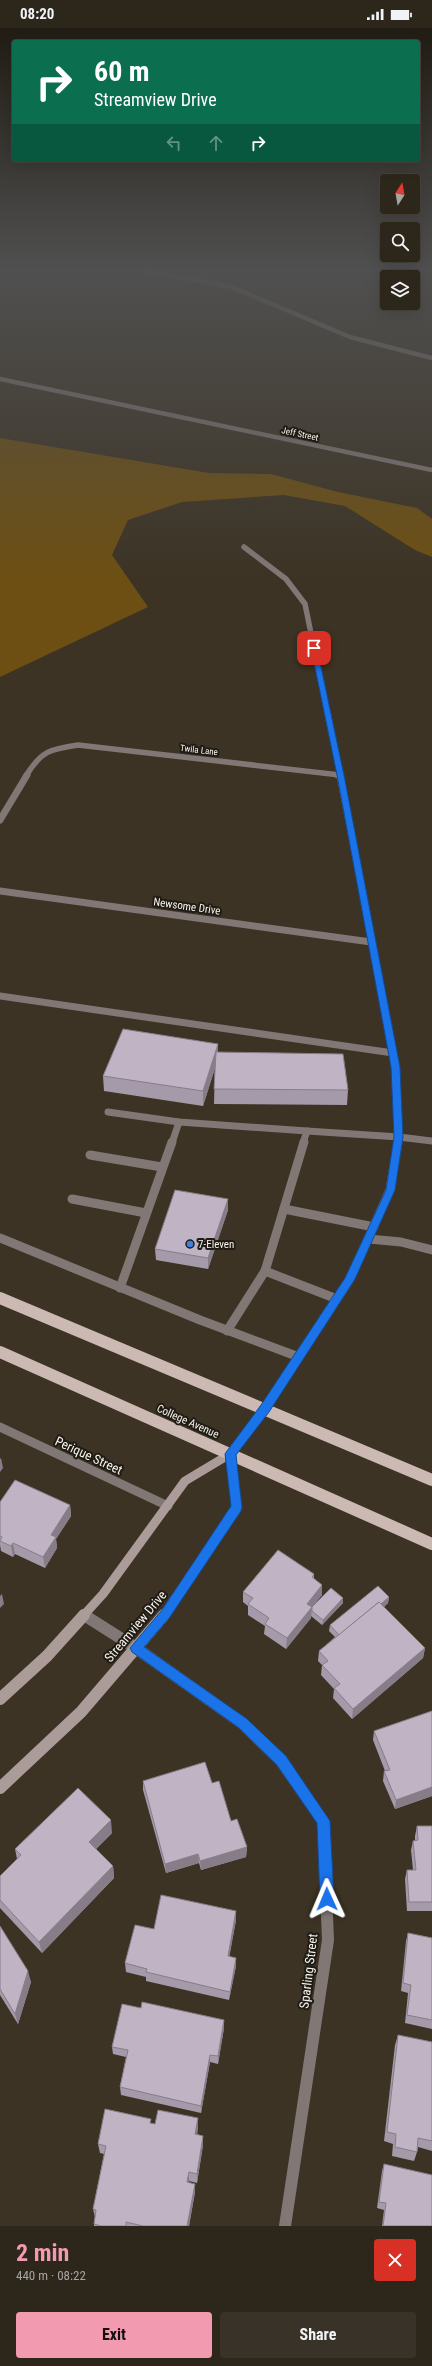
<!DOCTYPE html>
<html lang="en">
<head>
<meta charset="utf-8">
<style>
	:root { --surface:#2d261b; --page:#393228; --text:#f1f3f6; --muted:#a7a5a3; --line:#48433a; --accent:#f29aaf }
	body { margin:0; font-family:"Roboto Condensed",sans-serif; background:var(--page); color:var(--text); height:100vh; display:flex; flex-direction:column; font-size:15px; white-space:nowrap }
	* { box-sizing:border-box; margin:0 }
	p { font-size:13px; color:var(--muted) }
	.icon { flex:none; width:22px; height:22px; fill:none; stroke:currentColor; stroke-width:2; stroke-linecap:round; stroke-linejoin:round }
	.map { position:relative; height:2198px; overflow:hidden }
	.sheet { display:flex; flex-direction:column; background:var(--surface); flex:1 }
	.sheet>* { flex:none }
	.banner { position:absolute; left:12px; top:12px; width:408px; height:122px; border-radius:4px; box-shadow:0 4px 16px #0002,0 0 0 1px var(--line); background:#0b6e4f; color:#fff; overflow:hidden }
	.needle { width:26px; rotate:11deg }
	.buttons { position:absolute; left:380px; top:146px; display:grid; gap:8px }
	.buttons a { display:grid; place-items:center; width:40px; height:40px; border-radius:4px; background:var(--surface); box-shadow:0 4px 16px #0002,0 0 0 1px var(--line); font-size:20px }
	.pin { position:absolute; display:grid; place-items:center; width:34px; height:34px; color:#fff; margin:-17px; border-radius:8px; box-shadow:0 2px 6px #0006 }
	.me { position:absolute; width:44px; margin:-22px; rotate:359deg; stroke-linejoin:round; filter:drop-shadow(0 0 3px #0008) }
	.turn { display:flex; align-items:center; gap:14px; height:84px; padding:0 16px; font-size:18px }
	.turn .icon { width:52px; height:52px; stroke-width:2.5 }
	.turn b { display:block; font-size:28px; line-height:34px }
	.lanes { display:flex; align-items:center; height:38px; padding:0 16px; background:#0003; justify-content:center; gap:20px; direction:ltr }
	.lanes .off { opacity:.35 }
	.round { display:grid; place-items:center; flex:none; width:42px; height:42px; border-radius:4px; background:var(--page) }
	.overview { display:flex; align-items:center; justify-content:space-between; height:68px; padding:0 16px }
	h1 { font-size:24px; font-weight:700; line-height:30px; color:var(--accent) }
	.cta { display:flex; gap:8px; margin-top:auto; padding:8px 16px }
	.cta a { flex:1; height:46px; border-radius:4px; background:var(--accent); color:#111; font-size:16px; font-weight:700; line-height:46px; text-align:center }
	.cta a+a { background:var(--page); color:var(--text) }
	.status { display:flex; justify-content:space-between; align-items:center; height:28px; padding:0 20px; background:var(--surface); direction:ltr }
	.status svg { height:11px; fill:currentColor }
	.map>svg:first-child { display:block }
</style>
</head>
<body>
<div class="status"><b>08:20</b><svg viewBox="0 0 49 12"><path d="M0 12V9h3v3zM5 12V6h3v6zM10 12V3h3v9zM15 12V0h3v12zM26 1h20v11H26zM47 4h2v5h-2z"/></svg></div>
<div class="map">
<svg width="432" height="2198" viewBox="0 0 432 2198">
	<rect width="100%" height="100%" fill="#3c3324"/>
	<polygon fill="#6d4f13" points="0,410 209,445 271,446 338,464 417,480 432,491 432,529 415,522 345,478 284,467 182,474 128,492 112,527 148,579 0,649"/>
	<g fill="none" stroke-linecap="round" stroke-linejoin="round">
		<g stroke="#817775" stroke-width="7">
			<polyline points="0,968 393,1025"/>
			<polyline points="108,1084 179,1094 307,1103"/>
			<polyline points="172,1115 179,1094"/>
			<polyline points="303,1115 307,1103 399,1109"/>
		</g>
		<g stroke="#817775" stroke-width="9">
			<polyline points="90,1127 162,1139"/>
			<polyline points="72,1171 146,1185"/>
			<polyline points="284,1181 374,1199"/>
			<polyline points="369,1211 401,1214 432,1222"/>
			<polyline points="265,1243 337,1271"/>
			<polyline points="120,1260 172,1114"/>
			<polyline points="227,1303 265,1243 304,1114"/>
		</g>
		<g stroke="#817775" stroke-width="4.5">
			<polyline points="141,242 232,259 350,309 432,330"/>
			<polyline points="0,351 432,442"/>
		</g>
		<g stroke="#817775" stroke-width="5.5">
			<polyline points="244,519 286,551 305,576 340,748"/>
			<path d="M26,748C41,723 50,721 78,717L340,747"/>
		</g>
		<g stroke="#817775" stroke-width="7">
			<polyline points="338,747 340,747"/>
			<polyline points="340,747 396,1039 398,1115"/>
			<polyline points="0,792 27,747"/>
			<polyline points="0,863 371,914"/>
			<polyline points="399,1109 432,1113"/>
		</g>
		<g stroke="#817775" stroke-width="9">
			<polyline points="0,1210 200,1292 299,1329"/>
			<polyline points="265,1381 350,1251 390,1162 398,1114"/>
			<polyline points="0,1399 168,1478"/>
			<polyline points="84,1587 86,1588"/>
		</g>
		<polyline stroke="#817775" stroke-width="12" points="84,1587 136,1620 242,1695 281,1733 323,1793 328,1912 285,2198"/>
		<g stroke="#ac9c99" stroke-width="9">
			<polyline points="83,1588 103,1566 185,1453 230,1426 265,1381"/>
			<polyline points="163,1588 237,1479 230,1426"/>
		</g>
		<g stroke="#ac9c99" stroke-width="12">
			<polyline points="0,1671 47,1628 84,1587"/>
			<polyline points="0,1760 81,1684 164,1587"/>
		</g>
		<g stroke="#cdb9b4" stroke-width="12">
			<polyline points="0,1270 432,1452"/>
			<polyline points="0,1324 432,1516"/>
		</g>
	</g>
	<g fill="#a49aa9">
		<polygon points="218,1016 218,1024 348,1062 347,1077 214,1076 215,1040 203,1078 104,1063 103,1048"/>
		<polygon points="228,1171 228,1182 208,1241 156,1232 155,1221"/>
		<polygon points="0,1474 70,1477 71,1488 56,1511 57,1520 45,1540 15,1526 13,1529 1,1523 0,1517"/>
		<polygon points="314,1546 314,1551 322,1557 322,1567 312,1579 343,1570 343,1575 322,1597 311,1588 311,1590 286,1621 264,1606 265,1598 248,1587 248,1578 243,1574 243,1564"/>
		<polygon points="389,1569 388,1575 384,1579 425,1620 423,1630 352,1691 333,1670 334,1661 321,1647 322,1637 318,1633 319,1623 335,1609 329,1603 330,1597"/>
		<polygon points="432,1683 432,1768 395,1781 383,1753 384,1743 385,1743 373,1712 374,1703"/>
		<polygon points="143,1753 212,1755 231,1793 247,1819 246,1829 201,1842 199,1835 166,1845 143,1762"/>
		<polygon points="417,1798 432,1798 432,1883 407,1883 405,1851 407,1842 413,1842 411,1822 413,1813 415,1813 415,1808"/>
		<polygon points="112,1805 96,1821 113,1838 114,1850 42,1925 0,1880 0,1848 17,1831 15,1821"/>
		<polygon points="236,1892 229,1929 236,1930 236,1938 229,1972 146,1953 146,1949 126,1944 125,1935 154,1901"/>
		<polygon points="0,1898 31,1954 18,1996 0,1967"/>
		<polygon points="408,1905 432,1910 432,2001 405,1995 408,1965 401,1963 406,1913"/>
		<polygon points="141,1980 224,1992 224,2000 218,2036 210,2034 201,2085 121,2067 120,2059 126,2029 113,2026 112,2019"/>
		<polygon points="398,2007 432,2014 432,2123 418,2119 417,2124 414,2133 392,2128 393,2116 384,2113 395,2017"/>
		<polygon points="151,2095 155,2096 198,2099 197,2106 203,2108 203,2117 197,2155 189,2153 189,2154 195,2164 189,2198 94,2198 94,2196 95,2189 93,2181 104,2126 100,2125 98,2116"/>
		<polygon points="384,2136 432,2198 382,2198 384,2182 377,2180 382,2143"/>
	</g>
	<g fill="#867d89">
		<polygon points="218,1016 218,1031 203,1078 203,1063"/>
		<polygon points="228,1171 228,1182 208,1241 208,1230"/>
		<polygon points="1,1430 3,1440 0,1444 0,1431"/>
		<polygon points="70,1477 71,1488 56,1511 57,1520 45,1540 43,1529 51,1507"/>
		<polygon points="13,1515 15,1526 13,1529 11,1518"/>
		<polygon points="322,1557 322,1567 307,1585 312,1579 311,1590 286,1621 287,1610 307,1576"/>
		<polygon points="2,1566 4,1576 0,1580 0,1568"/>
		<polygon points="389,1569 388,1575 340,1614 341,1609"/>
		<polygon points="343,1570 343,1575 322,1597 323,1592"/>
		<polygon points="425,1620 423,1630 352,1691 353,1681"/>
		<polygon points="432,1759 432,1768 395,1781 396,1772"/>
		<polygon points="111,1792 112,1805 91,1826 89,1814"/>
		<polygon points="247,1819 246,1829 201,1842 200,1833"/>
		<polygon points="198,1826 199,1835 166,1845 165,1836"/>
		<polygon points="113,1838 114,1850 42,1925 39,1914"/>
		<polygon points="236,1883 236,1892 228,1937 228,1928"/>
		<polygon points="236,1930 236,1938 229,1972 230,1964"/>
		<polygon points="28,1943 31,1954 18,1996 15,1986"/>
		<polygon points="224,1992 224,2000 218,2036 218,2028"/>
		<polygon points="210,2027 210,2034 201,2085 201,2078"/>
		<polygon points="198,2090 198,2099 196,2115 195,2106"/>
		<polygon points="203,2108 203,2117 197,2155 197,2146"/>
		<polygon points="189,2144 189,2153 187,2162 187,2154"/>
		<polygon points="195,2156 195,2164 189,2198 187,2198"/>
	</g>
	<g fill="#bfb3c4" stroke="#867d89">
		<polygon points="123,1001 218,1016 203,1063 103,1048"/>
		<polygon points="216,1024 343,1026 348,1062 214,1061"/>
		<polygon points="175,1162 228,1171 208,1230 155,1221"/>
		<polygon points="15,1452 70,1477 51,1507 56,1509 43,1529 13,1515 11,1518 0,1513 2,1509 0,1508 0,1474"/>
		<polygon points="278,1522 314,1546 312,1549 322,1557 307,1576 312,1579 287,1610 265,1596 269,1590 248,1576 253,1570 243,1564"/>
		<polygon points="378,1558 389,1569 381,1576 379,1574 339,1607 330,1597"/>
		<polygon points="331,1560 343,1570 323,1592 312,1583 312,1579"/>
		<polygon points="379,1574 425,1620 353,1681 334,1660 340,1656 322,1637 328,1633 319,1623"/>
		<polygon points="432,1683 432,1759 396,1772 384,1743 390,1742 374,1703"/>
		<polygon points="205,1734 212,1755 219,1753 231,1793 237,1791 247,1819 200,1833 198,1826 165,1836 143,1753"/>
		<polygon points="78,1760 111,1792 89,1814 113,1838 39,1914 0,1872 0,1848 21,1827 15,1821"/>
		<polygon points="417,1798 432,1798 432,1874 409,1874 407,1842 416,1842 413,1813 418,1812"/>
		<polygon points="161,1867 236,1883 228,1928 236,1930 230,1964 146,1944 147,1941 125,1935 135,1897 154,1901"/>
		<polygon points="0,1898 28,1943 15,1986 0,1961"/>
		<polygon points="408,1905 432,1910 432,1992 407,1987 411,1957 403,1955"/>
		<polygon points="142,1974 224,1992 218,2028 210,2027 201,2078 120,2059 128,2022 112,2019 122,1976 141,1980"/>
		<polygon points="398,2007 432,2014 432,2113 418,2110 417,2124 395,2119 396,2106 387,2104"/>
		<polygon points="105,2081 151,2091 150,2095 155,2096 158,2082 198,2090 195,2106 203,2108 197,2146 189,2144 187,2154 195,2156 187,2198 143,2198 126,2194 126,2198 101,2198 94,2196 96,2182 93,2181 106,2118 98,2116"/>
		<polygon points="384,2136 432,2147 432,2198 383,2198 386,2175 379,2174"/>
	</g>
	<linearGradient id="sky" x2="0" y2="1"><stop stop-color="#211c14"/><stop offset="0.44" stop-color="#505050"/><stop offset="1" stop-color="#505050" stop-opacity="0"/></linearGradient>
	<rect width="432" height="550" fill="url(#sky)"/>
	<polygon fill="#1a73e8" stroke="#114b97" points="314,618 317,620 344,747 400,1039 403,1109 395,1162 355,1251 269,1384 236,1427 242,1479 241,1483 170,1589 144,1619 247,1691 286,1728 330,1793 334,1871 332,1876 327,1878 322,1876 320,1871 317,1795 277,1737 238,1699 132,1624 130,1620 162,1582 231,1478 225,1426 227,1423 261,1377 345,1250 386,1162 394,1109 391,1039 337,747 311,620"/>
	<circle fill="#3f7fe0" stroke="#1f1b15" stroke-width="1.5" cx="190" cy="1216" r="4"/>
	<g text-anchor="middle" stroke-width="4" stroke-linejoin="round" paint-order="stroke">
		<g font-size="9" fill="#f9f4ea" stroke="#1f1b15">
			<text transform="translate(300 406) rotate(12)" y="3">Jeff Street</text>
			<text transform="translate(199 722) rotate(7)" y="3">Twila Lane</text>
		</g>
		<g font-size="11" fill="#f9f4ea" stroke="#1f1b15">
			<text transform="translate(187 878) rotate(8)" y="4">Newsome Drive</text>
			<text transform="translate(188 1393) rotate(24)" y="4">College Avenue</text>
		</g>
		<g font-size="11" fill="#f9f4ea" stroke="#1f1b15" text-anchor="start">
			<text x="198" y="1220">7-Eleven</text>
		</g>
		<g font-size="13" fill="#f9f4ea" stroke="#1f1b15">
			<text transform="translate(89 1427) rotate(25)" y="5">Perique Street</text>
			<text transform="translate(135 1598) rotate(-50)" y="5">Streamview Drive</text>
			<text transform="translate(308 1943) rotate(-83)" y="5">Sparling Street</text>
		</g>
	</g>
</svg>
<div class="buttons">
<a><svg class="needle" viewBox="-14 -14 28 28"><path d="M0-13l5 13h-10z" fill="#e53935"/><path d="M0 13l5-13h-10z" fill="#a7a5a3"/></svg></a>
<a><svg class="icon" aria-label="search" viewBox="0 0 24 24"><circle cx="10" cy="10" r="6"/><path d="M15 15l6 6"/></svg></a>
<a><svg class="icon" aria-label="layers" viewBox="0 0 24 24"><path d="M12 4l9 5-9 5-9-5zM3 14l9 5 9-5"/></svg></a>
</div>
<div class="pin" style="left:314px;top:620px;background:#d93025"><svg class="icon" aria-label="arrive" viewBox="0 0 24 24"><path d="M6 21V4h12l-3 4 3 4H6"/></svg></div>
<svg class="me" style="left:327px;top:1871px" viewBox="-20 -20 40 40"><path d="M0-17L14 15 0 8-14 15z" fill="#1a73e8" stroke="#fff" stroke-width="4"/></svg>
<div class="banner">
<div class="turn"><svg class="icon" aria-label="right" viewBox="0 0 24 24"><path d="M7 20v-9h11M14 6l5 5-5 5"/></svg><div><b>60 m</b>Streamview Drive</div></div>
<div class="lanes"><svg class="icon off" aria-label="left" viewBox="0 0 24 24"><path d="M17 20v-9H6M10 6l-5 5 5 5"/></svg><svg class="icon off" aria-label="ahead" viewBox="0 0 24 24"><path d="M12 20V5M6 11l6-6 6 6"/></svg><svg class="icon" aria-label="right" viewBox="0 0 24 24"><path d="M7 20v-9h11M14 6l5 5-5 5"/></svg></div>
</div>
</div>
<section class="sheet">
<div class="overview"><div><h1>2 min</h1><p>440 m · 08:22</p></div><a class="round" style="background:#d93025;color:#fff"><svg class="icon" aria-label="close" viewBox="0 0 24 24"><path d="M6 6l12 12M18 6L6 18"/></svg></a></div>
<div class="cta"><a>Exit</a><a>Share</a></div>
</section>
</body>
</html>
